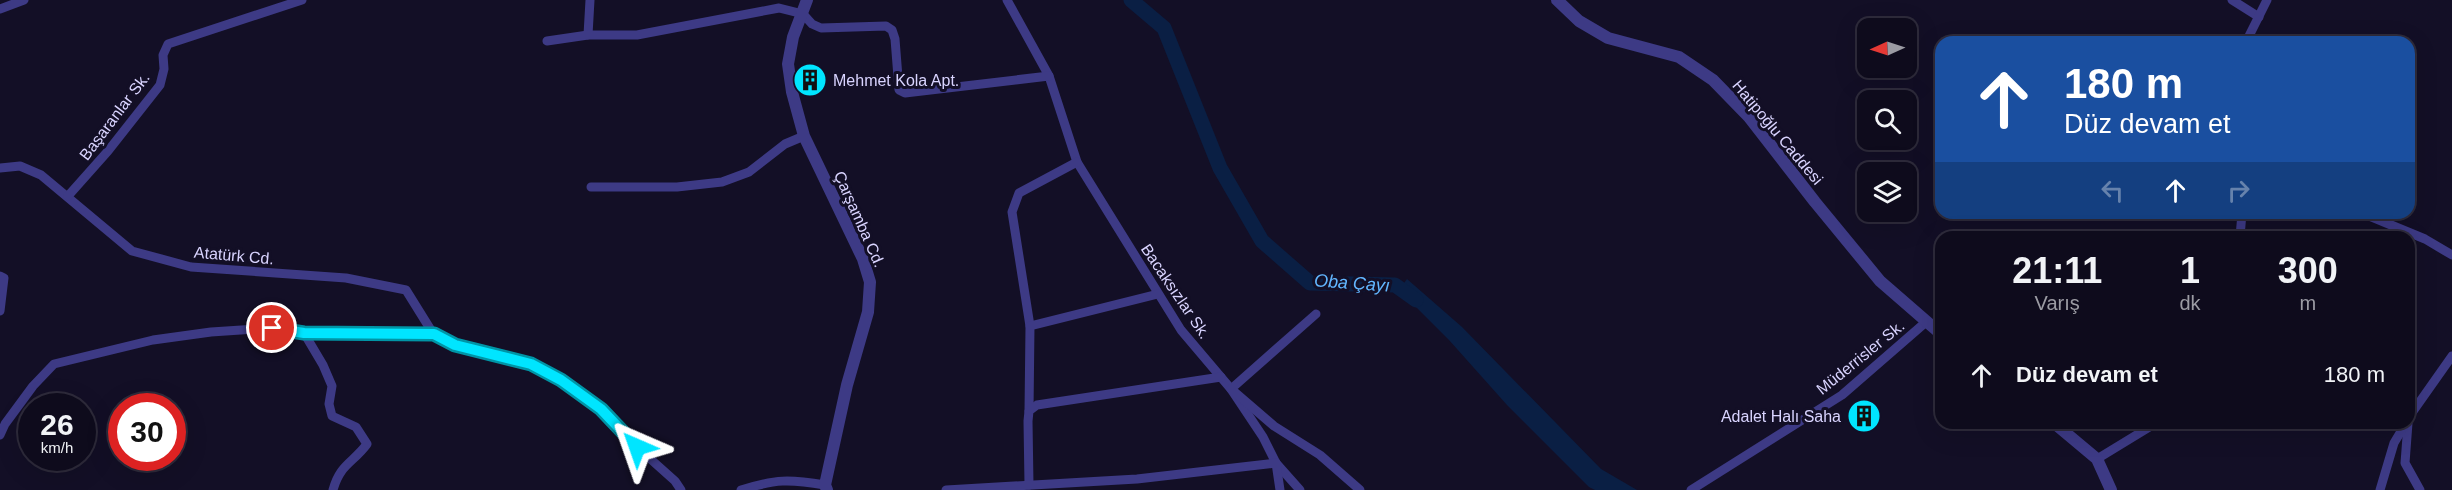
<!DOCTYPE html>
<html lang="tr">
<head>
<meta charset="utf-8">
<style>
	:root { --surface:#0e0b1c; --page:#1c1929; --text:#f1f3f6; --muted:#9b9ba3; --line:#2e2b3b }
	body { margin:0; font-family:Arial,sans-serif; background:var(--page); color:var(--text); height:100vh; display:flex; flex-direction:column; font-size:22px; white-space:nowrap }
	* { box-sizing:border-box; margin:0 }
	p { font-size:20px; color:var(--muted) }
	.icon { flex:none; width:33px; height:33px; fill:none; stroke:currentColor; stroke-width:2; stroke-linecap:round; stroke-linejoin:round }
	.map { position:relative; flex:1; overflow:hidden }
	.sheet { position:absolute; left:1935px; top:231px; width:480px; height:198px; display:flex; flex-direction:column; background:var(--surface); border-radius:18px; box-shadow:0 6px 24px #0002,0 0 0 2px var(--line) }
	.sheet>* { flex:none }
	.hud { position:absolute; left:1935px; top:36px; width:480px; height:183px; border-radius:18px; box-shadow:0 6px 24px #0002,0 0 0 2px var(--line); background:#1a4fa0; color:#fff; overflow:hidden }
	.needle { width:39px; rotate:267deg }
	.fabs { position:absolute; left:1857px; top:18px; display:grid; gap:12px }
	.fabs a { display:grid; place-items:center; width:60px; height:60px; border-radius:12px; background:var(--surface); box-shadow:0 6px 24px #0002,0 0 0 2px var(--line); font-size:30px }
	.speed { position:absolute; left:18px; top:393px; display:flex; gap:12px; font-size:30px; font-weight:700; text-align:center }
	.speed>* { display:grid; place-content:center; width:78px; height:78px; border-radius:50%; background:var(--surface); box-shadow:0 6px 24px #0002,0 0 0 2px var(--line); line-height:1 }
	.speed small { font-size:15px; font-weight:400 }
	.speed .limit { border:9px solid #d22; background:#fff; color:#111 }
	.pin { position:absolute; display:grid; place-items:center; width:51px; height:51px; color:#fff; margin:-26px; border:3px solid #fff; border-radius:50%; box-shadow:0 2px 6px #0007 }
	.me { position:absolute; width:66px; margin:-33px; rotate:317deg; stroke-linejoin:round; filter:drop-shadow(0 0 4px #0008) }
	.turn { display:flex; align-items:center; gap:21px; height:126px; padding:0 30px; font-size:27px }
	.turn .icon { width:78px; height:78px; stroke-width:2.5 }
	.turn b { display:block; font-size:42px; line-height:51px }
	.lanes { display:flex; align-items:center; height:57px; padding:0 30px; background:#0003; justify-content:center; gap:30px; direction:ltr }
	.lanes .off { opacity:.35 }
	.eta { display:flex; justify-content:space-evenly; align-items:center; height:102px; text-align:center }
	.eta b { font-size:36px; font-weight:800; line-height:42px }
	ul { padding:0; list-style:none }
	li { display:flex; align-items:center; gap:18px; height:84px; padding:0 30px }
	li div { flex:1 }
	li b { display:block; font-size:22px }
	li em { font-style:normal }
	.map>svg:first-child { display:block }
</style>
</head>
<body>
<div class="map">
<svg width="2452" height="490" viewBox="0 0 2452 490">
	<rect width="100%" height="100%" fill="#130f26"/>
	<polygon fill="#0a1f44" points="1407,279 1462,327 1601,469 1637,490 1595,490 1589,487 1507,405 1449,340 1399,290"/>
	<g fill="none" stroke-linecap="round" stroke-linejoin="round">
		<polyline stroke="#0a1f44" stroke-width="15" points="1131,0 1164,28 1220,168 1262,241 1310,283 1395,285 1416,300"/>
		<g stroke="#3d3a85" stroke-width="9">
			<polyline points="1007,0 1049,76 1077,162 1181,330 1231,389 1263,437 1276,463 1300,490"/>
			<polyline points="2232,0 2259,17"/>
			<polyline points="0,9 24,0"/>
			<polyline points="588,35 590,0"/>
			<polyline points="547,41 588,35 637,35 779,8 803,14 812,24 821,28 886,26 892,30 895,39 899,90 905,93 1049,76"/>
			<polyline points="2246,42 2267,0"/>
			<polyline points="0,168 20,166 41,175 132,251 191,267 346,278 406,290 434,335 455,345 531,364 561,380 601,409 637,447 675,481 681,490"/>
			<polyline points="591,187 677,187 722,182 749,172 785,144 804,136"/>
			<polyline points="68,196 108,151 160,85 164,69 163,55 168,44 302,0"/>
			<polyline points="2362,213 2425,239 2452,255"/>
			<polyline points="2240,237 2242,213"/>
			<polyline points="0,276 4,278 0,311"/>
			<polyline points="1316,314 1231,389 1274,426 1320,455 1360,490"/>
			<polyline points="1030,326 1012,212 1019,193 1077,162"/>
			<path d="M304,333L323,365L332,386L329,404L332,416L356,427L367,444C353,463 340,464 333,490"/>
			<polyline points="1029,411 1030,326 1158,294"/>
			<polyline points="2409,417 2452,356"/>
			<polyline points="2408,423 2405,463 2420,490"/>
			<polyline points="0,435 5,424 33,386 54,364 153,340 211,332 272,328 304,333 434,335"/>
			<polyline points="2097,459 2156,423"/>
			<polyline points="1029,485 1028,421 1029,411 1037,405 1221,377"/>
			<path d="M741,490C776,479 789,479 825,485"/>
			<polyline points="946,490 1137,479 1276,463 1280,490"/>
			<polyline points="1691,490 1842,395 1926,322"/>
			<polyline points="2380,490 2394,443 2406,423"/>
		</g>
		<g stroke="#3d3a85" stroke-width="12">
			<polyline points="807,0 793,37 788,64 792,92 804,136 863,259 870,282 868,312 847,385 825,485 827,490"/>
			<polyline points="1557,0 1579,21 1608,38 1679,57 1713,80 1749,117 1815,202 1880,281 1941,334"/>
			<polyline points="2054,423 2097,459 2111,490"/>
		</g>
	</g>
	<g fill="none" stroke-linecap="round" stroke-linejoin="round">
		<defs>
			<polyline id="route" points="272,328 304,333 434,334 455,345 531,364 561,380 601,409 637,447"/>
		</defs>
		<use href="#route" stroke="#0095a6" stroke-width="15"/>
		<use href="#route" stroke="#00e5ff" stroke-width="10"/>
	</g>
	<defs>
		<symbol id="building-disc" viewBox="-11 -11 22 22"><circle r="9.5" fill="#00e5ff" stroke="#130f26"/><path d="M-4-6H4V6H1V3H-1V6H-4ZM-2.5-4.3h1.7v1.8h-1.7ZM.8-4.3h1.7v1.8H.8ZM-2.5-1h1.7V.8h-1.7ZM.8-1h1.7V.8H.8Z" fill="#111"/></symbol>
	</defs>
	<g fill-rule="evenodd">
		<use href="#building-disc" x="791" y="61" width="38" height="38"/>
		<use href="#building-disc" x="1845" y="397" width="38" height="38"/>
	</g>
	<g text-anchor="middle" stroke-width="6" stroke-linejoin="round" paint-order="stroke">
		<g font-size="16" fill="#d9d4ff" stroke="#130f26" text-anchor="start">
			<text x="833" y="86">Mehmet Kola Apt.</text>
			<text x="1841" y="422" text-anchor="end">Adalet Halı Saha</text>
		</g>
		<g font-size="16" fill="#d9d4ff" stroke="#130f26">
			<text transform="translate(114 116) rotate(-53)" y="6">Başaranlar Sk.</text>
			<text transform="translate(1778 132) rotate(50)" y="6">Hatipoğlu Caddesi</text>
			<text transform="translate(860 219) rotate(66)" y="6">Çarşamba Cd.</text>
			<text transform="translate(234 255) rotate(5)" y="6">Atatürk Cd.</text>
			<text transform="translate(1176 291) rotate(56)" y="6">Bacaksızlar Sk.</text>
			<text transform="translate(1860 357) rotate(-39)" y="6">Müderrisler Sk.</text>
		</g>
		<g font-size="18" font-style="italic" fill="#62b6ff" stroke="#130f26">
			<text transform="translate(1352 283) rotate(4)" y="6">Oba Çayı</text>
		</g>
	</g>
</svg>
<div class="fabs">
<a><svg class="needle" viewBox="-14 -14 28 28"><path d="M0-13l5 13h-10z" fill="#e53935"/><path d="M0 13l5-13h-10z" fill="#9b9ba3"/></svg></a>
<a><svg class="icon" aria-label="search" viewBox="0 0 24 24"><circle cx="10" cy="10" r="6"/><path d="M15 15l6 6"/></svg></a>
<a><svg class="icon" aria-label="layers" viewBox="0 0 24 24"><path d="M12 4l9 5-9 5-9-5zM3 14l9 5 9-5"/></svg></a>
</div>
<div class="speed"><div>26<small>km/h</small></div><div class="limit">30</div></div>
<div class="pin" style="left:272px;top:328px;background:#d93025"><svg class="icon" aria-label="arrive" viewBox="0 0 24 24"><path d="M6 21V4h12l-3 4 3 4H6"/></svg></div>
<svg class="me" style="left:637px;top:447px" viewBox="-20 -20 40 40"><path d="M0-17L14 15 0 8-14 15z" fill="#00e5ff" stroke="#fff" stroke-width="4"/></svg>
<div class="hud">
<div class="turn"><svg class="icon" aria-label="ahead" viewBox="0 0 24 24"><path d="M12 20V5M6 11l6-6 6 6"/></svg><div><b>180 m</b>Düz devam et</div></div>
<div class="lanes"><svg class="icon off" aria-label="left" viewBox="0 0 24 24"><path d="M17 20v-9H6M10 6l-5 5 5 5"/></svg><svg class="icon" aria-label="ahead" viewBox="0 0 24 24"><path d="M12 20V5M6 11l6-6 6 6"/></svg><svg class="icon off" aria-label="right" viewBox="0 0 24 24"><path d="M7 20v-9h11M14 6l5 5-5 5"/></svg></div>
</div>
<section class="sheet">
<div class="eta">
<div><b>21:11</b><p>Varış</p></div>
<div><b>1</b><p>dk</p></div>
<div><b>300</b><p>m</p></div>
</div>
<ul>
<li><svg class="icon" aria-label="ahead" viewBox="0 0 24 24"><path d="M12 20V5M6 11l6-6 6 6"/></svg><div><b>Düz devam et</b></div><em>180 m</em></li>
</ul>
</section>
</div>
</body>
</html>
